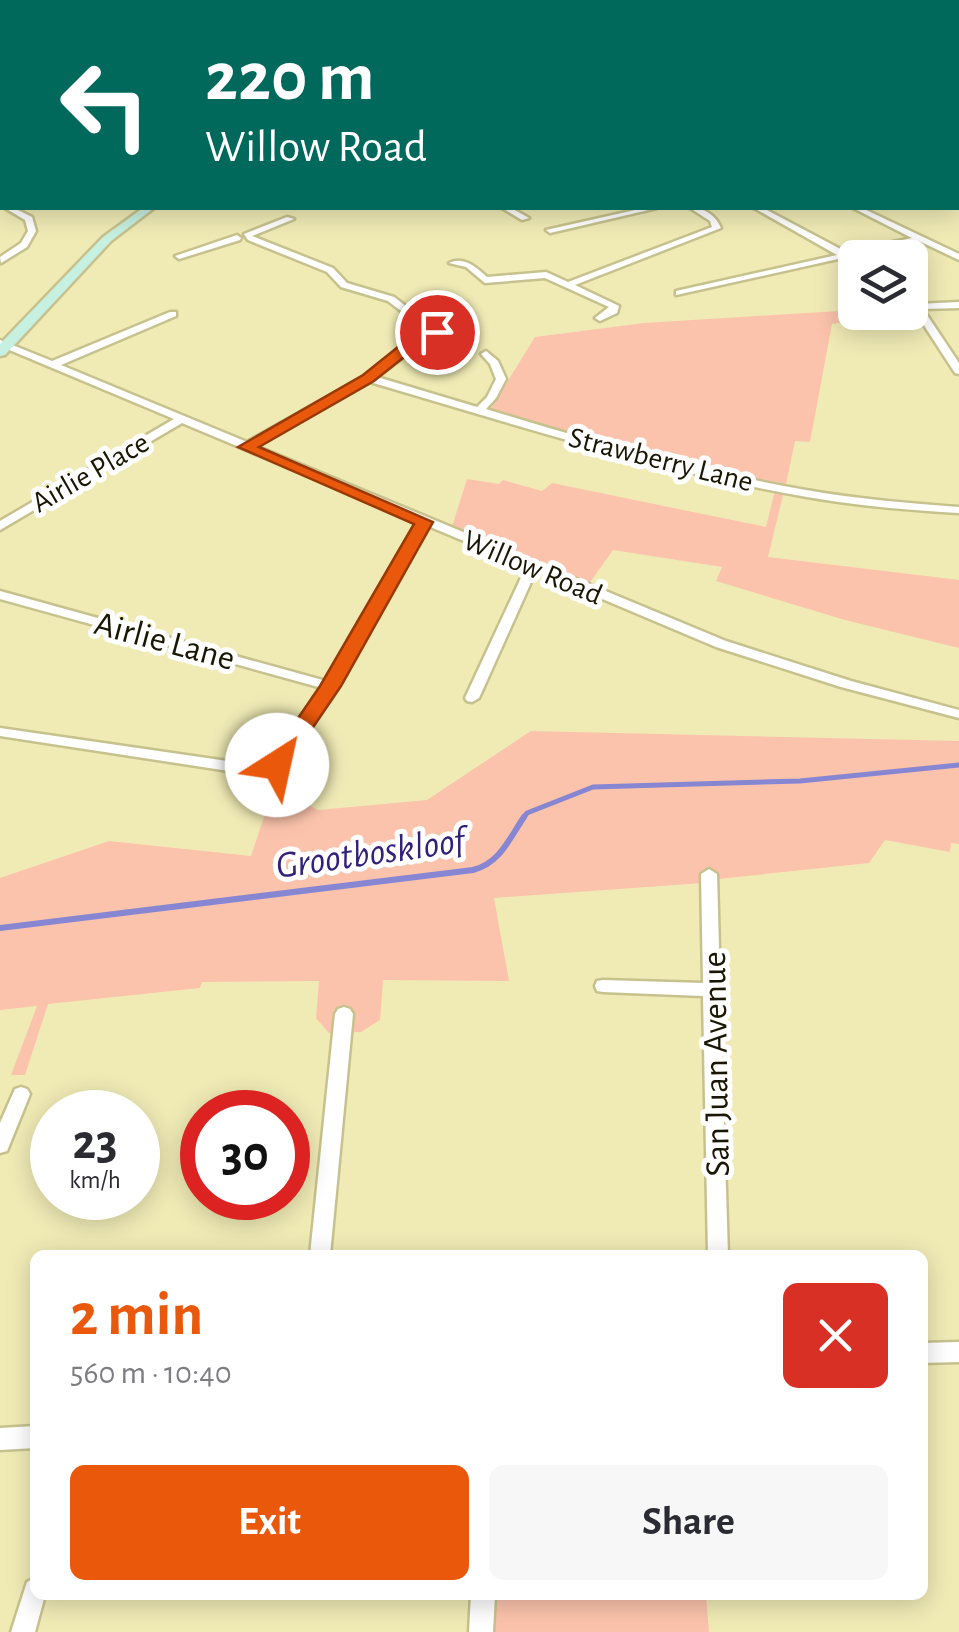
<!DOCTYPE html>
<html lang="en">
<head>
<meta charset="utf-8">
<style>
	:root { --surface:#fff; --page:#f7f7f7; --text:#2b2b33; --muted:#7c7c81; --accent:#ea580c }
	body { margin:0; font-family:"Alegreya Sans",sans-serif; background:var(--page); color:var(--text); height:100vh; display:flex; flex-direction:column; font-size:38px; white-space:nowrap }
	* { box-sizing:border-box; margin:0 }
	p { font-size:32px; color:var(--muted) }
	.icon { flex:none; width:55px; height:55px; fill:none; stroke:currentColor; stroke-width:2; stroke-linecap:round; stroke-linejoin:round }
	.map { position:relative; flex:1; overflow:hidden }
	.sheet { position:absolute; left:30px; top:1250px; width:898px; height:350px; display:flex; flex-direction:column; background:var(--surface); border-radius:15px; box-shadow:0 5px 25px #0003 }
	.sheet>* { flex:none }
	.hud { position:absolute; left:0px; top:0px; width:960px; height:210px; box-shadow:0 5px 25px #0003; background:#00695c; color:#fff; overflow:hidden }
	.fabs { position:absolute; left:838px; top:240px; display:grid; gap:20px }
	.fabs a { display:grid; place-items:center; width:90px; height:90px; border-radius:15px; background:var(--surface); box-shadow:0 5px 25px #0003; font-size:50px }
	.speed { position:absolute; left:30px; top:1090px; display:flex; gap:20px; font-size:50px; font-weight:700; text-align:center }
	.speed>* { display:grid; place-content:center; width:130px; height:130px; border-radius:50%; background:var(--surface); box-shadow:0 5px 25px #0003; line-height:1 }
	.speed small { font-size:25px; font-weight:400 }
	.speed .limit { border:15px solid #d22; background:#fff; color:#111 }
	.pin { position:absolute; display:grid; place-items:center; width:85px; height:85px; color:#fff; margin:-42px; border:5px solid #fff; border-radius:50%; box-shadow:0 2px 10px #0007 }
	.me { position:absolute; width:110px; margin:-55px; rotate:35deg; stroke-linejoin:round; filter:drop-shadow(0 0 8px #0008) }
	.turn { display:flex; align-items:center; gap:35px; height:210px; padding:0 40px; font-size:45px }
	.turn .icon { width:130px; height:130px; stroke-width:2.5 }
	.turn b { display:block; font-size:70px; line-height:85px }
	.round { display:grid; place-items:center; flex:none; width:105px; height:105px; border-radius:15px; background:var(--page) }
	.summary { display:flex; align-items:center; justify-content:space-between; height:170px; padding:0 40px }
	h1 { font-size:60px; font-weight:600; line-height:75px; color:var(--accent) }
	.primary-button { display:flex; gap:20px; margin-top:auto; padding:20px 40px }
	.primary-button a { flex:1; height:115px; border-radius:15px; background:var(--accent); color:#fff; font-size:40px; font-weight:600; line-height:115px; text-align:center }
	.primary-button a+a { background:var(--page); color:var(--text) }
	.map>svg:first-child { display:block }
</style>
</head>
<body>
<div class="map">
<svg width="959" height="1632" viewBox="0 0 959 1632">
	<rect width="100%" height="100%" fill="#f0ebb5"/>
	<g fill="#fbc3ac">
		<polygon points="855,310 901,313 832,324 810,442 795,441 786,484 680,466 490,410 535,337 644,323"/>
		<polygon points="467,479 499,484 503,480 542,491 552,483 766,527 776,486 785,487 768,557 959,580 959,648 845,620 716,581 722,567 613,550 586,588 450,533"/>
		<polygon points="531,731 959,741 959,844 951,843 950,852 885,840 869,863 718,879 722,976 706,975 703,883 494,898 509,981 383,980 380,1020 361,1032 329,1033 316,1018 319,981 202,982 200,988 48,1004 25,1075 11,1075 37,1006 0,1010 0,878 109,841 251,856 273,790 292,788 303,802 318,810 427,800"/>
		<polygon points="492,1595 706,1595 709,1632 490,1632"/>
	</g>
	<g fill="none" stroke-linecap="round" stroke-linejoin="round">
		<polyline stroke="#8786d2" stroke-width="2.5" points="565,1 570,2"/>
		<polyline stroke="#8786d2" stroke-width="5" points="522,820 527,813 593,787 800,781 959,765"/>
		<path stroke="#8786d2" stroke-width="6" d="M0,928L473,870C500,863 509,839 524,817"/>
		<defs>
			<g id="minor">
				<rect x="0" y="79" width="2" height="4"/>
				<rect x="958" y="118" width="1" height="4"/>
				<polygon points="5,208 14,208 32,217 36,231 27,247 1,263 0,257 21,243 28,231 25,220"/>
				<polygon points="502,208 511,208 529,218 522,220"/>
				<polygon points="644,208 657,208 550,233 546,230"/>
				<path d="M690,208C703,207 716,215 721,228L575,285L619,306L617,313L600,321L595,318L609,307L545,278L485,283L466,267L449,263C464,256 476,267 487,277L546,272L568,282L712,227L710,221Z"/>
				<polygon points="754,208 763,208 846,252 912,238 853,208 862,208 959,254 959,260 919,241 676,295 676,291 837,255"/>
				<path d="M287,217L294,219L252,236L333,268L347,283L394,297L428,323L442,328L377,377L477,407L487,397L496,379L490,364L481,354L486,351L498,361L506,379L496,398L486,409C591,441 697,471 806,490C857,499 908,503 959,507V513C908,510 857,506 807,497C658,471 514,424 370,382L256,446L726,641L851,681L959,710V718L841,687L716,647L536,571L479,698L472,702L467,701L465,698L526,567L428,526L337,686L282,768L255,775L0,736V728L255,765L272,761L322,688L0,599V591L326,681L418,522L182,423L0,530V521L174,419L0,346V340L52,361L170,312H176V316L61,365L247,442L365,376L420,336L410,329L418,324L388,301L341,287L327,272L248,240L244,234Z"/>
				<polygon points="237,235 241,238 240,240 179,259 175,256"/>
				<polygon points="959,302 959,308 923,309 959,363 959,374 955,373 912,307 917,304"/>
				<polygon points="709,869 717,874 720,986 722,990 720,994 728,1255 708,1255 703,996 603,992 597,991 595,986 597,981 603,980 703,983 701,874"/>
				<polygon points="344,1007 350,1009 353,1014 330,1255 310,1255 335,1014 338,1009"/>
				<polygon points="21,1087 27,1089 30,1094 7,1151 0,1153 0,1123 15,1089"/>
				<polygon points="959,1342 959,1362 922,1363 922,1343"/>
				<polygon points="35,1426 35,1448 0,1450 0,1428"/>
				<polygon points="35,1578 35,1595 45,1595 35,1632 11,1632 27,1582"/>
				<polygon points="471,1595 495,1595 493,1632 469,1632"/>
			</g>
			<polyline id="tertiary" points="0,142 2,141"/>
			<polygon id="secondary" points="143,208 154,208 111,241 5,355 0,356 0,344 103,237"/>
			<rect id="motorway" x="958" y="44" width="1" height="7"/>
		</defs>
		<use href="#minor" stroke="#c7c28d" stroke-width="5"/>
		<use href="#tertiary" stroke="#c7c28d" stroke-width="22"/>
		<use href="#secondary" stroke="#c7c28d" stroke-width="5"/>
		<use href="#motorway" stroke="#fff" stroke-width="4"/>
		<use href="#minor" fill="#fff" fill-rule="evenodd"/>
		<use href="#tertiary" stroke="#fff" stroke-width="18"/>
		<use href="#secondary" fill="#c6f0e0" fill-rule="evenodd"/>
		<use href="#motorway" fill="#40cc96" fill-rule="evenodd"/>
	</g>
	<polygon fill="#ea580c" stroke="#983908" stroke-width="2.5" points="437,327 442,328 442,335 428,338 374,381 259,447 433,522 341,686 284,770 269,770 266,765 320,686 414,524 238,447 363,375 418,331"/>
	<g text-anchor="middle" stroke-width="10" stroke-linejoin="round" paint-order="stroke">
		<g font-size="30" fill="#191703" stroke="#fff">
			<text transform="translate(661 459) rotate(14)" y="10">Strawberry Lane</text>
			<text transform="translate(90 472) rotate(-30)" y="10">Airlie Place</text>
			<text transform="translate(533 567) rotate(23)" y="10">Willow Road</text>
		</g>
		<g font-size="35" fill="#191703" stroke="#fff">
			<text transform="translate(165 640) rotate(15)" y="12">Airlie Lane</text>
			<text transform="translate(715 1064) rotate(-91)" y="12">San Juan Avenue</text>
		</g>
		<g font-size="38" font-style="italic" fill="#31217a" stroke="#fff">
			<text transform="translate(370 852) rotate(-8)" y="13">Grootboskloof</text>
		</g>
	</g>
</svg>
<div class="fabs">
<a><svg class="icon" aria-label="layers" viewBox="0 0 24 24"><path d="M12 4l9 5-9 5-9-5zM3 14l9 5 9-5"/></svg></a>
</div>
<div class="speed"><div>23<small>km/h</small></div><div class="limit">30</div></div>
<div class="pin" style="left:437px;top:332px;background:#d93025"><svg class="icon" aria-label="arrive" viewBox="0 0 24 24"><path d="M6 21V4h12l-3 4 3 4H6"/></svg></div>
<svg class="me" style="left:277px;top:765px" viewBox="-20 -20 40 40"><circle r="19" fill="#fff"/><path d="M0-13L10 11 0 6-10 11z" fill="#ea580c"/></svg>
<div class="hud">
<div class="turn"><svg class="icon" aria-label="left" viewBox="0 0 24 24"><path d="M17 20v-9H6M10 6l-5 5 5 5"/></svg><div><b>220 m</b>Willow Road</div></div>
</div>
<section class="sheet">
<div class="summary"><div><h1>2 min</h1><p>560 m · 10:40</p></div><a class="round" style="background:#d93025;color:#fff"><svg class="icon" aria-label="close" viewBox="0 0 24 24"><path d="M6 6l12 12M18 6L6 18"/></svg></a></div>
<div class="primary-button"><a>Exit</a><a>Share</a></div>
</section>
</div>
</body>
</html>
